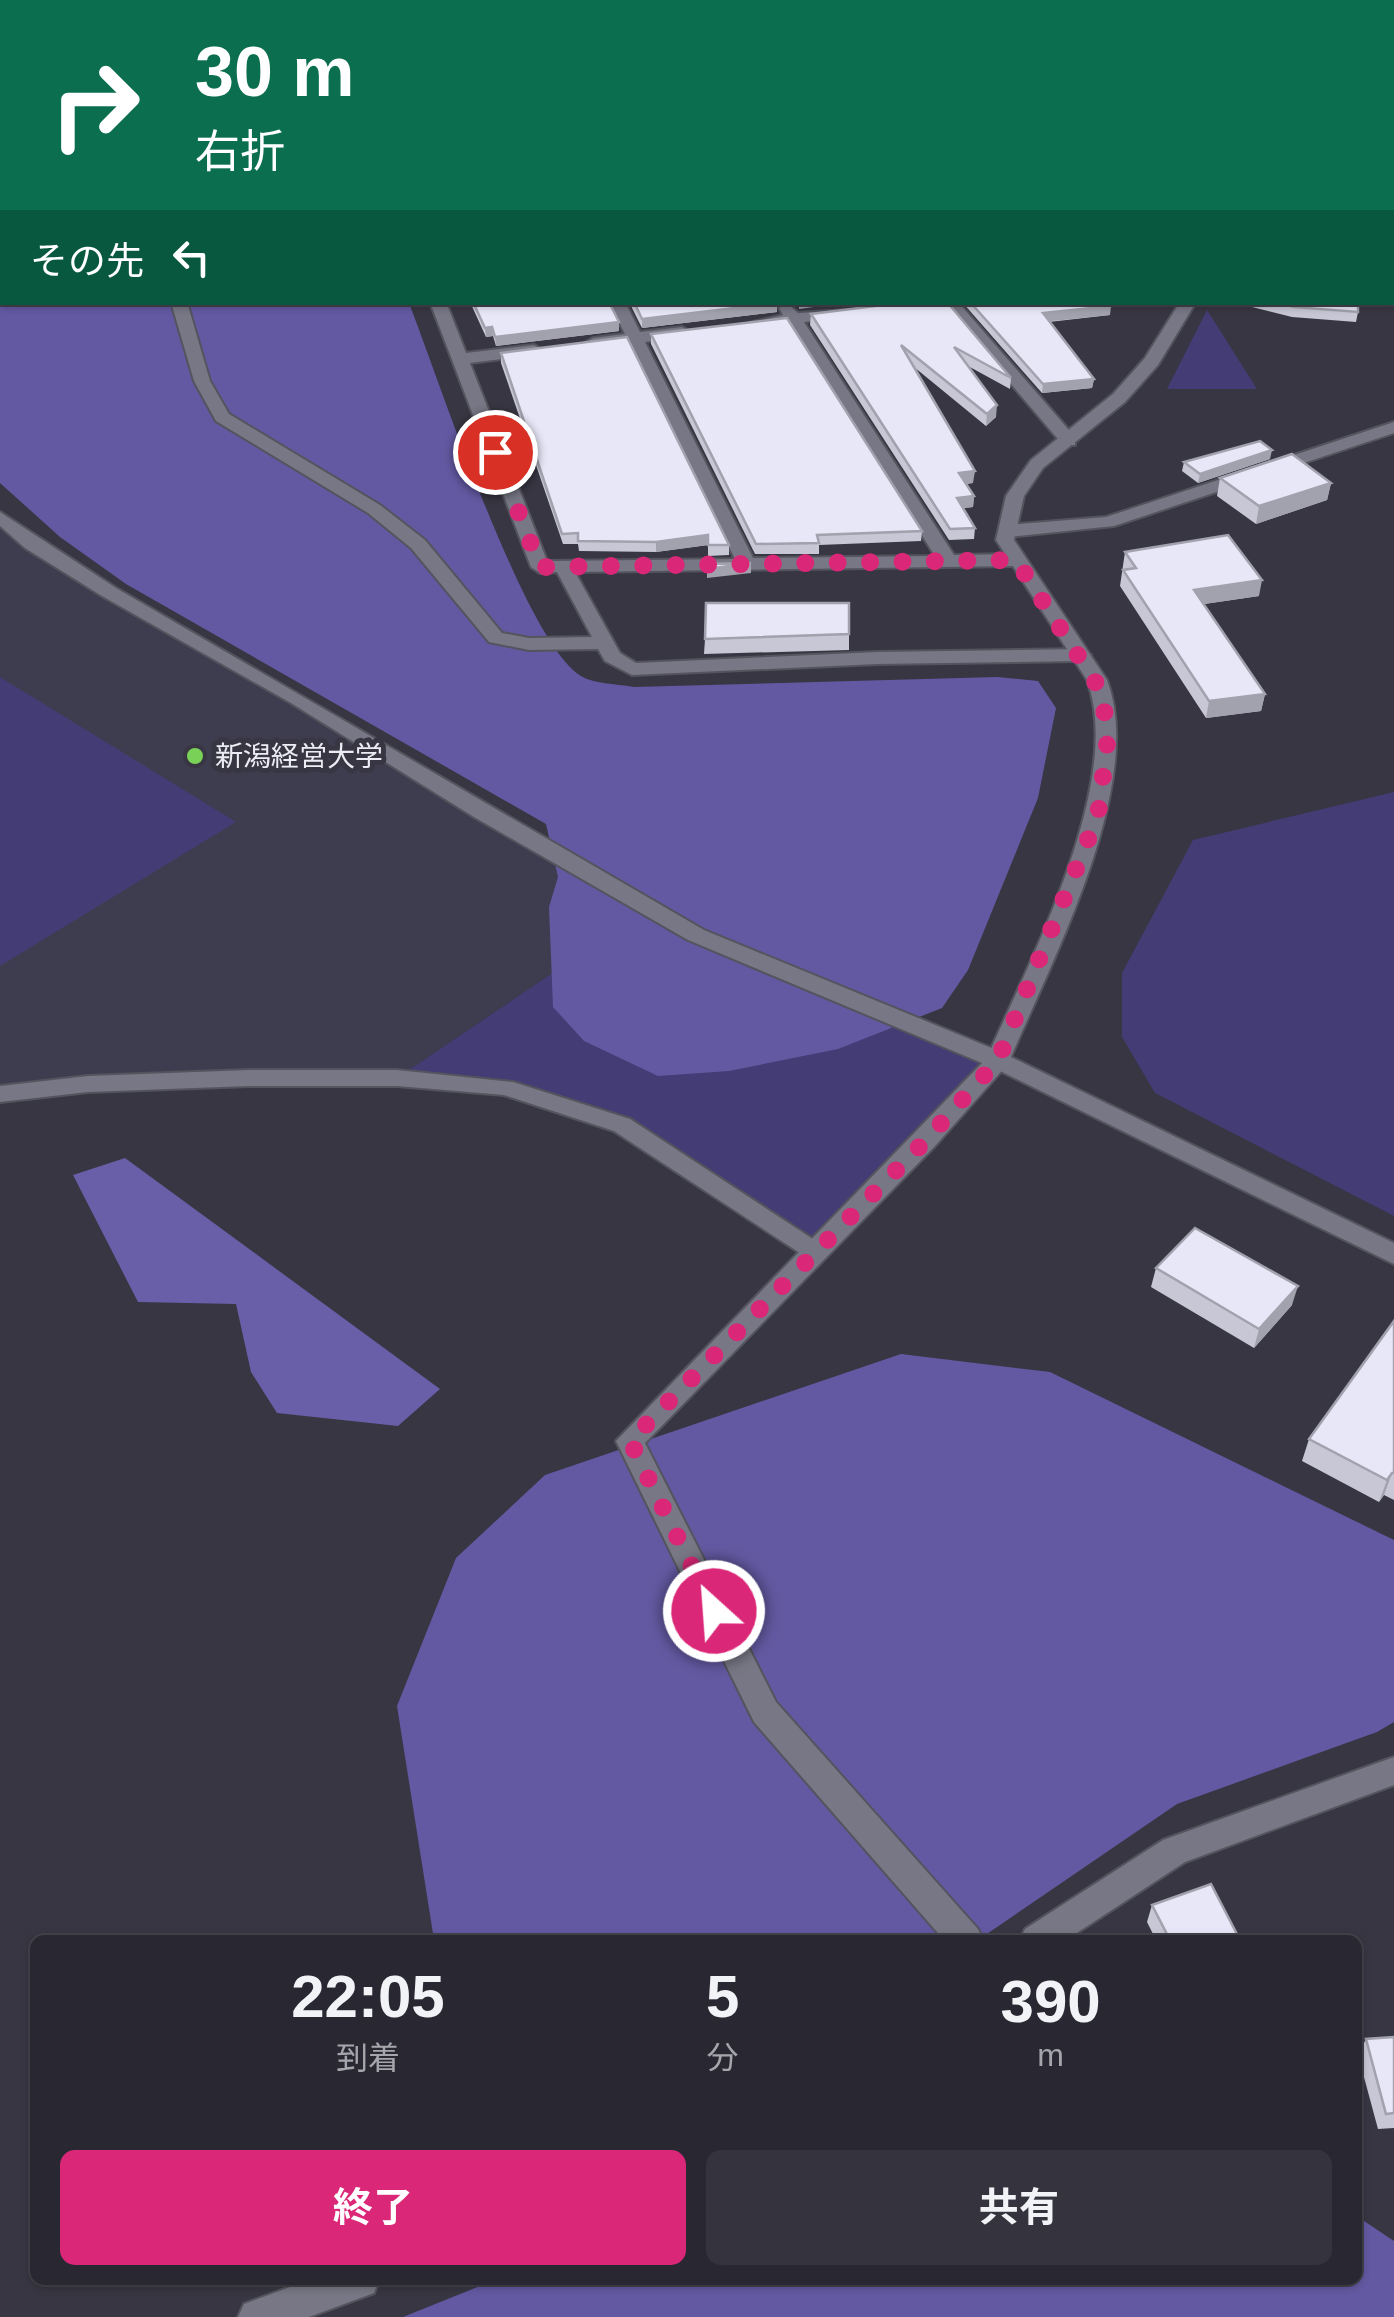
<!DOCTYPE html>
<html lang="ja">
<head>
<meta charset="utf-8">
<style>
	:root { --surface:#292832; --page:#35343e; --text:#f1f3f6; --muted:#a5a6ac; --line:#45444d; --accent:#db2777 }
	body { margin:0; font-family:Helvetica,"Noto Sans JP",sans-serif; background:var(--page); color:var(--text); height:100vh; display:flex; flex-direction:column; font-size:38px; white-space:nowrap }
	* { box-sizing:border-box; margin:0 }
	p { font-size:32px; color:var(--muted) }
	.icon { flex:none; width:55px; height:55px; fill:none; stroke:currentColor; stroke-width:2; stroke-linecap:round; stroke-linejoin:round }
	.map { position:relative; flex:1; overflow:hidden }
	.sheet { position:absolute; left:30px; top:1935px; width:1332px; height:350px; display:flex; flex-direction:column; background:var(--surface); border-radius:15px; box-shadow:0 2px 8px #0004,0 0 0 2px var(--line) }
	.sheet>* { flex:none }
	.banner { position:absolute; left:0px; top:0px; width:1395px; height:305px; box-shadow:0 2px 8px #0004,0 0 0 2px var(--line); background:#0b6e4f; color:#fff; overflow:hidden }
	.pin { position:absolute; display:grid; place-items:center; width:85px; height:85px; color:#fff; margin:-42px; border:5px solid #fff; border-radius:50%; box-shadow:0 2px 10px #0007 }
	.me { position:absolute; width:110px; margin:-55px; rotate:334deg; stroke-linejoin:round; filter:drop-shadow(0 0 8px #0008) }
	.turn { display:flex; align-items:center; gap:35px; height:210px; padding:0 30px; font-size:45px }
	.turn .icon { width:130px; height:130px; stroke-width:2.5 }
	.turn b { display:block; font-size:70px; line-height:85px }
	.then { display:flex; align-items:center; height:95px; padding:0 30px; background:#0003; gap:20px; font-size:38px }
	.eta { display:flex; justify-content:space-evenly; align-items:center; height:170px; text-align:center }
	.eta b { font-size:60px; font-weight:700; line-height:70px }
	.primary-button { display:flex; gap:20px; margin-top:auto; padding:20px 30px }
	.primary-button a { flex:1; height:115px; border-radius:15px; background:var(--accent); color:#fff; font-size:40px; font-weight:700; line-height:115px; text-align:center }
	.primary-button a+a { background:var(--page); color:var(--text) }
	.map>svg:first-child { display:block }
</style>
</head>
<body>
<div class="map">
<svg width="1394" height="2317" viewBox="0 0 1394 2317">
	<rect width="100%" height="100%" fill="#373642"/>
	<polygon fill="#3e3d4f" points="0,517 32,544 649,908 397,1078 0,1094"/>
	<g fill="#443c74">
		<polygon points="1207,310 1257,389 1167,389"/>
		<polygon points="0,677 236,822 0,966"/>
		<polygon points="1394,792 1394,1216 1155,1093 1122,1037 1122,973 1193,840"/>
		<polygon points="649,908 998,1060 814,1251 622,1125 505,1087 397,1078"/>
	</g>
	<g fill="#6359a2">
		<path d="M0,0H435L2,2V302L409,303C437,374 525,644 581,676C594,684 618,684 634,687L997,677L1038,681L1056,708L1038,798L968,970L942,1008L838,1049L729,1071L658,1076L584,1041L553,1007L549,907L558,877L546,824L126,584L60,537L0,483Z"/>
		<polygon points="901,1354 1050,1372 1394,1540 1394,1722 1377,1732 1177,1804 978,1940 434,1940 397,1706 456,1558 545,1475"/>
		<polygon points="1358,2217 1394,2241 1394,2317 403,2317 495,2280 1358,2280"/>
	</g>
	<polygon fill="#695fa9" points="125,1158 440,1389 398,1426 277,1413 251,1372 236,1304 138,1302 73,1175"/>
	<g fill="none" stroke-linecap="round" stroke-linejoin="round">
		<defs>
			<polygon id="service" points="249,1070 397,1070 513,1082 630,1119 822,1245 826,1251 822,1257 806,1257 614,1131 504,1095 397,1086 249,1086 88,1092 0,1102 0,1086 88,1076"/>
			<g id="minor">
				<polygon points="457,0 469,0 470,2 458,2"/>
				<polygon points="1317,0 1330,0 1331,2 1318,2"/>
				<rect x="1392" y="177" width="2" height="8"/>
				<polygon points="171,302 187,302 210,381 229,414 380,505 425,540 502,633 529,638 592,637 557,572 540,573 531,567 430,302 446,302 466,353 534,345 542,350 534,355 470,363 547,561 735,559 629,343 593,348 585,343 593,338 625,334 609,302 625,302 640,332 682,327 690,332 682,337 645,342 753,558 935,556 789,324 757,328 749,323 783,315 779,308 787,303 798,313 847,310 847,316 804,322 954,555 1016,554 1025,560 1016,566 575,572 620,653 636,663 878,652 1081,649 1091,655 1081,661 878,664 632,675 605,661 598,649 529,650 489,642 411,548 368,513 216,421 194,381"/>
				<polygon points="941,302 958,302 1075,437 1075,445 1063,445"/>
				<polygon points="1394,422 1394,433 1114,526 1008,537 999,531 1008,525 1106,517"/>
				<polygon points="0,512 116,588 704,930 1006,1054 1010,1060 1006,1066 935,1146 645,1443 776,1702 978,1929 983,1940 944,1940 754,1722 616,1441 982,1063 688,940 474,817 291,703 102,596 25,548 0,526"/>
				<polygon points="1394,1757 1394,1785 1185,1862 1066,1940 1020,1940 1025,1929 1163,1840"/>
				<polygon points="309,2280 379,2280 374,2293 309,2317 238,2317 244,2304"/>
			</g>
			<g id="tertiary">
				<polygon points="1394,161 1394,170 1392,170 1392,161"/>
				<path d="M1180,302H1196L1158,365L1125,402L1043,468L1024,496L1014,540L1107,680C1146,783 1052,960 1011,1057L1394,1243V1264L990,1066L986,1060C1028,963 1125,784 1087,680L996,540L1006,496L1031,460L1113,394L1145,358Z"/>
			</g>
		</defs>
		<use href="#service" stroke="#54545e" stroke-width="4"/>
		<use href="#minor" stroke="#54545e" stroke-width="4"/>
		<use href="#tertiary" stroke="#54545e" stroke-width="4"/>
		<use href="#service" fill="#777785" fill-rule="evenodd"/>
		<use href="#minor" fill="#777785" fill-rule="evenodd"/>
		<use href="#tertiary" fill="#777785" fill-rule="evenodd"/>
	</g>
	<g fill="#c7c7d5">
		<polygon points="470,302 609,302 619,331 496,346 493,336 486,337"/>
		<polygon points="629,302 781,302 777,305 777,312 642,328"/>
		<polygon points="907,302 1011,378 1010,389 968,366 996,417 986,426 914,367 973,483 966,484 974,496 973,507 964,508 975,528 974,539 949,540 810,325 811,314"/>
		<polygon points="962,302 1108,302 1110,315 1049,322 1094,379 1092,388 1042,393"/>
		<polygon points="1232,302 1358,302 1358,312 1356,322 1292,317"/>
		<polygon points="651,334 922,531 921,541 819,545 819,554 755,554 651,344"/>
		<polygon points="501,353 729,545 729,555 708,556 708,545 656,552 579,551 578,544 563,544 501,363"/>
		<polygon points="1270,459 1198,483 1182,471 1184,462"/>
		<polygon points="1220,478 1331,483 1327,500 1256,524 1217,496"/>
		<polygon points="1125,552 1259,596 1204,604 1265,694 1261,711 1206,718 1120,586"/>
		<polygon points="849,634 849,650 704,654 705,639"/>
		<polygon points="1156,1268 1292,1305 1254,1348 1151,1287"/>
		<polygon points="1394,1321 1394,1500 1384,1495 1379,1502 1302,1461 1309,1439"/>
		<polygon points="1152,1905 1240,1940 1156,1940 1147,1922"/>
		<polygon points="1394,2037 1394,2128 1378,2129 1358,2055 1366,2039"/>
	</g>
	<g fill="#a2a2ae">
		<polygon points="781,302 777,305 777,312 642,328 642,319"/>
		<polygon points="799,302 850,302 799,309"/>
		<polygon points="1111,306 1110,315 1042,322 1043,313"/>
		<polygon points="619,322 619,331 496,346 495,337"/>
		<polygon points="492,327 493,336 486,337 485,328"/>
		<polygon points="1094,379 1092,388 1042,393 1043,384"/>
		<polygon points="997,405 996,417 986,426 987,414"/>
		<polygon points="1272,450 1270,459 1198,483 1200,474"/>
		<polygon points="975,471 973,483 958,485 959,473"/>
		<polygon points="1331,483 1327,500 1256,524 1259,506"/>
		<polygon points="974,496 973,507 956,509 957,498"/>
		<polygon points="708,535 708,545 656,552 656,542"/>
		<polygon points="751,563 751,573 707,578 707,569"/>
		<polygon points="1262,580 1259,596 1191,606 1194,590"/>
		<polygon points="1265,694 1261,711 1206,718 1209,701"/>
		<polygon points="1298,1286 1292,1305 1254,1348 1259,1329"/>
		<polygon points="1392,1473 1384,1495 1379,1502 1387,1480"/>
	</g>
	<g fill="#e7e7f8" stroke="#a2a2ae" stroke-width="2.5">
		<polygon points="491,0 1302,0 1305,2 490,2"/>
		<polygon points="1392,69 1394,71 1394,116 1392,117"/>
		<polygon points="1394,181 1394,260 1392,262 1392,183"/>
		<polygon points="473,302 609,302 619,322 495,337 492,327 485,328"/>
		<polygon points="634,302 777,302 777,303 642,319"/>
		<polygon points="907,302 947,302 1011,378 954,347 997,405 987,414 901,345 975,471 959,473 974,496 957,498 975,528 950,529 811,314"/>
		<polygon points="970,302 1108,302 1111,306 1043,313 1094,379 1043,384"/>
		<polygon points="1275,302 1358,302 1358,312 1294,307"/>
		<polygon points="787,318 922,531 817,535 819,543 756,544 651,334"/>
		<polygon points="627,337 729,545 708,545 708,535 656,542 578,541 578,533 562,534 501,353"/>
		<polygon points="1260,441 1272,450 1200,474 1184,462"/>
		<polygon points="1292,454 1331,483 1259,506 1220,478"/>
		<polygon points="1228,535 1262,580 1194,590 1265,694 1209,701 1123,570 1136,568 1125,552"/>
		<polygon points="751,563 707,569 707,564"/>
		<polygon points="706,603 849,603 849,634 705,639"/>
		<polygon points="1195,1228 1298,1286 1259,1329 1156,1268"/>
		<polygon points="1394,1321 1394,1473 1392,1473 1387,1480 1309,1439"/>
		<polygon points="1211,1884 1240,1940 1170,1940 1152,1905"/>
		<polygon points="1394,2037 1394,2113 1386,2114 1366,2039"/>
	</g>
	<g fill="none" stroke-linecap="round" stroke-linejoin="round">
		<polyline stroke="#db2777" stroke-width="18" stroke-dasharray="0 32.4" points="495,452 540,567 1016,560 1103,694 1107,745 1098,815 998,1060 926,1140 630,1441 714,1611"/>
	</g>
	<circle fill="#7ad157" stroke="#373642" stroke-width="4" cx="195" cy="756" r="10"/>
	<g text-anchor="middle" stroke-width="10" stroke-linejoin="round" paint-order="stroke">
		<g font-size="28" fill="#ececf4" stroke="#373642" text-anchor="start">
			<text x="215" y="766">新潟経営大学</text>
		</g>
	</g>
</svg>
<div class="pin" style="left:495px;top:452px;background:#d93025"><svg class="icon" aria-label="arrive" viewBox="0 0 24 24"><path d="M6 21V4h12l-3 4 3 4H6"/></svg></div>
<svg class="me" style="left:714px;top:1611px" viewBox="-20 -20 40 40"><circle r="17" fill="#db2777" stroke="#fff" stroke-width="3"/><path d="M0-11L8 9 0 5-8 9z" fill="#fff"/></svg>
<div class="banner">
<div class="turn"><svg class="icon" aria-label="right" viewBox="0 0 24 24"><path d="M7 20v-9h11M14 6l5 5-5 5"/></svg><div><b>30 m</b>右折</div></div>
<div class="then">その先<svg class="icon" aria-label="left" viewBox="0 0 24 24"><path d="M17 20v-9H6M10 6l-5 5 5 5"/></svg></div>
</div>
<section class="sheet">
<div class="eta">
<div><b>22:05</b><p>到着</p></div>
<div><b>5</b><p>分</p></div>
<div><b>390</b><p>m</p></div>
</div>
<div class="primary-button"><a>終了</a><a>共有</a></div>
</section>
</div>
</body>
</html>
